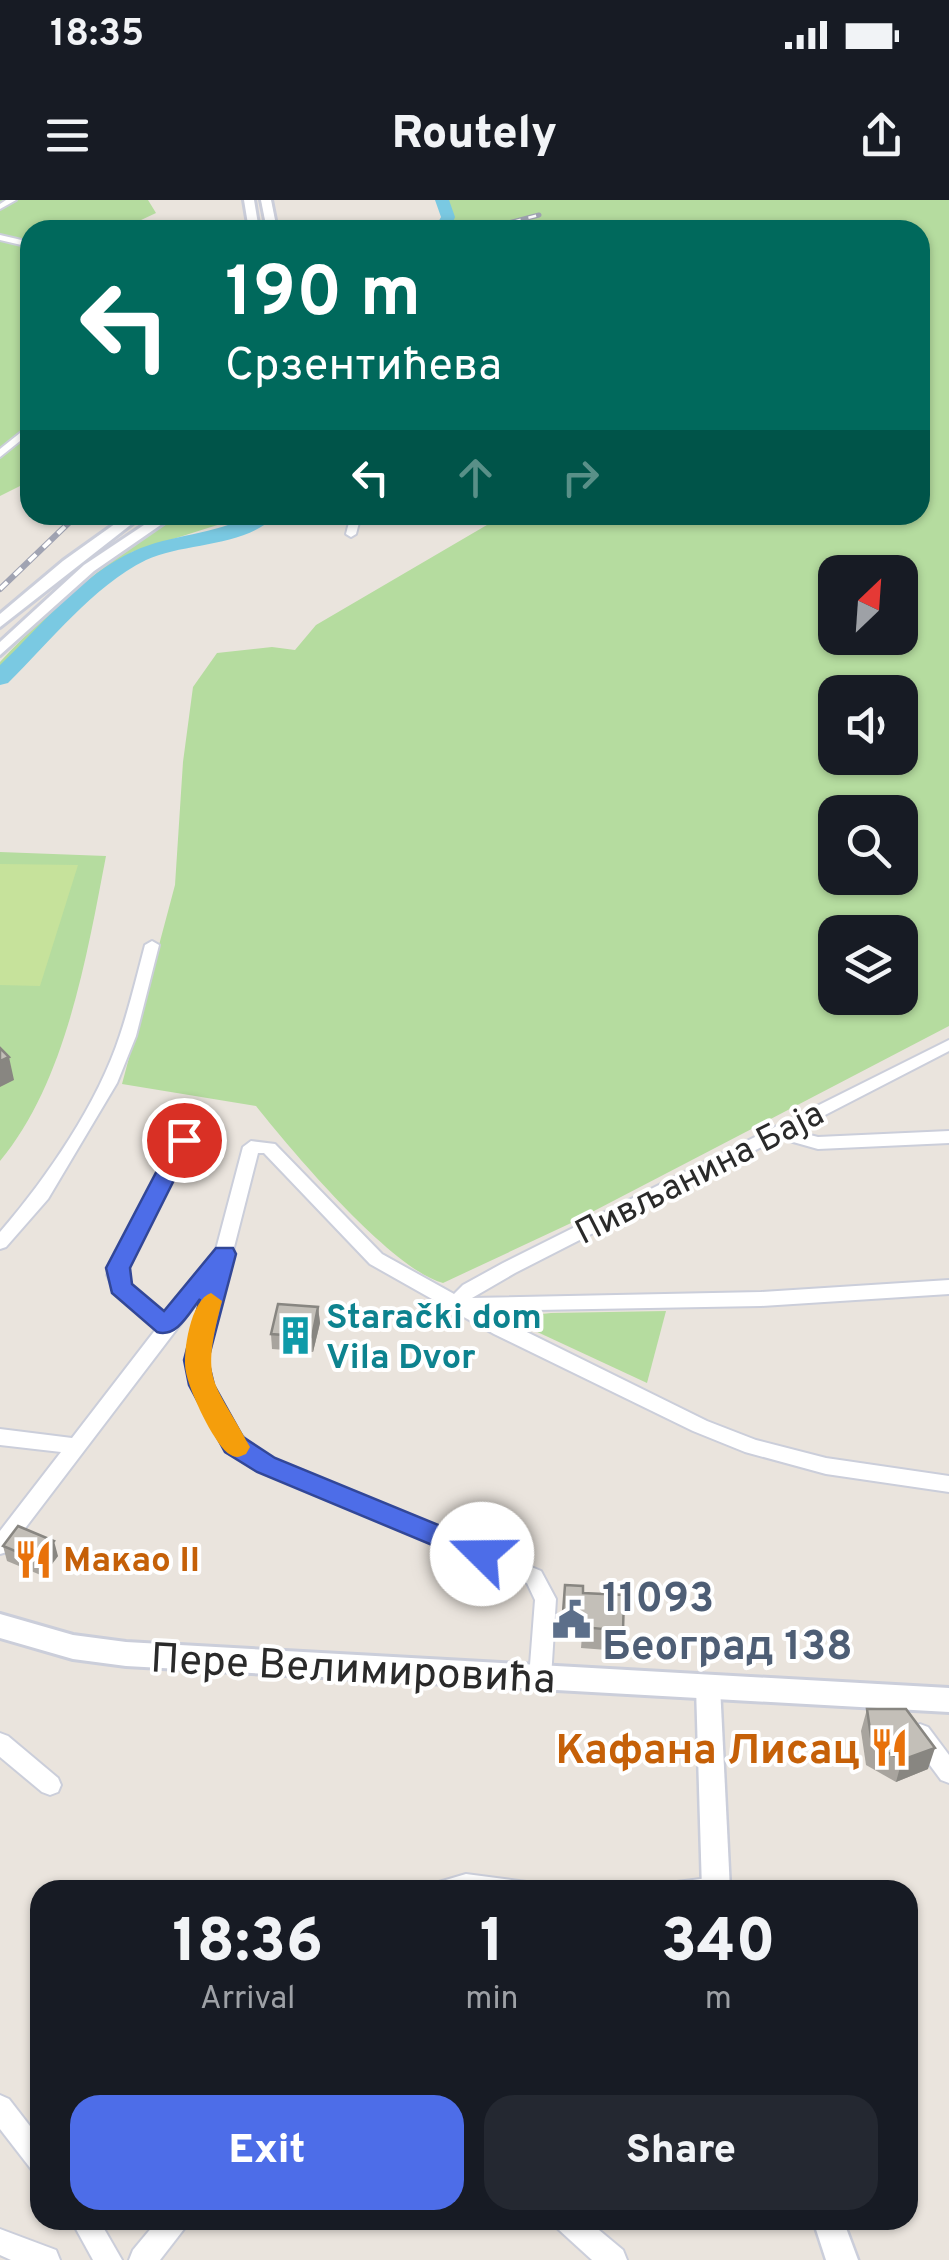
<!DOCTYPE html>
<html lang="en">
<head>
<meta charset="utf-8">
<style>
	:root { --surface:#171b24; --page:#242831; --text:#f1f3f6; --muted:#9ea1a6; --accent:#4d6de8 }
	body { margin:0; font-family:Overpass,sans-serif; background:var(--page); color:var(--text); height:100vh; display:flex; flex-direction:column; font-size:38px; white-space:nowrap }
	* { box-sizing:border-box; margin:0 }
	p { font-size:32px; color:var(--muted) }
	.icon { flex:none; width:55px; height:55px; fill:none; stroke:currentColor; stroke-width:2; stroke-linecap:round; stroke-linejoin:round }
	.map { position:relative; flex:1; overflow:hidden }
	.panel { position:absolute; left:30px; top:1680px; width:888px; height:350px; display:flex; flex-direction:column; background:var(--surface); border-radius:30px; box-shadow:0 2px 8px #0004 }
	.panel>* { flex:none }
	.guide { position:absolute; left:20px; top:20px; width:910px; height:305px; border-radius:30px; box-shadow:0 2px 8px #0004; background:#00695c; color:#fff; overflow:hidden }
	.needle { width:65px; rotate:25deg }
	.tools { position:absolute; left:818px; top:355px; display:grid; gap:20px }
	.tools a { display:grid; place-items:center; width:100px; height:100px; border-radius:20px; background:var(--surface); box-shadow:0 2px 8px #0004; font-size:50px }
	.pin { position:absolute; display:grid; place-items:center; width:85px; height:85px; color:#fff; margin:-42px; border:5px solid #fff; border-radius:50%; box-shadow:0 2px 10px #0007 }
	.me { position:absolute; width:110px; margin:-55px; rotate:292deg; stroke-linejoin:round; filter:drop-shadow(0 0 8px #0008) }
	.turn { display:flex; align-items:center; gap:35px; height:210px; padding:0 40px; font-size:45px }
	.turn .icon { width:130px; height:130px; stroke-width:2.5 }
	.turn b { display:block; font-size:70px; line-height:85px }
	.lanes { display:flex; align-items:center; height:95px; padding:0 40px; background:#0003; justify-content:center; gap:50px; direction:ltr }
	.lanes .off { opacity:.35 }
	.eta { display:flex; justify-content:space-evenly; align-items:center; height:170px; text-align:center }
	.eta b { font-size:60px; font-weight:800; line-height:70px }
	.cta { display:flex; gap:20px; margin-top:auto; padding:20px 40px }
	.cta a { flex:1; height:115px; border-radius:30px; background:var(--accent); color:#fff; font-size:40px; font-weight:800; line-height:115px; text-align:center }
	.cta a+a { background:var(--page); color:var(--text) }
	.status { display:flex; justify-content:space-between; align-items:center; height:70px; padding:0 50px; background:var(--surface); direction:ltr }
	.status svg { height:28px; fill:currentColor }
	header { display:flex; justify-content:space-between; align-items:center; height:130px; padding:0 40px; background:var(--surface); font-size:45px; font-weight:800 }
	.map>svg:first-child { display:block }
</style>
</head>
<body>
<div class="status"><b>18:35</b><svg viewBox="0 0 49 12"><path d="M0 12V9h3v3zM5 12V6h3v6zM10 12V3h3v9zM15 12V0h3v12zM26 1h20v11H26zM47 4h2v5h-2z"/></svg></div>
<header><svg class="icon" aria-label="menu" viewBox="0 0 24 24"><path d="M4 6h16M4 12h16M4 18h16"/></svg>Routely<svg class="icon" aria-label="share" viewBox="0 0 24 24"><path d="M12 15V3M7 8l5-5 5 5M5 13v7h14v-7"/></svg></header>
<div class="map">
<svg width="949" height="2060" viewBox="0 0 949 2060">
	<rect width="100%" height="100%" fill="#eae4dd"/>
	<g fill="#b5dc9f" fill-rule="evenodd">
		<polygon points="0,0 148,0 156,13 139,21 134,30 30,30 30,281 0,296"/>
		<path d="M442,0H949V826L569,1024L443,1083C391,1069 291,950 256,906L122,884L175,685L183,562L193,487L217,453L272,447L295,450L316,425L504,315H920V30H570L562,26L549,30H442L447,17ZM900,372V438H835V372ZM900,492V558H835V492ZM900,612V678H835V612ZM900,732V798H835V732Z"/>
		<path d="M181,315H249L132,352L0,474V462C54,404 113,356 181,315Z"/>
		<path d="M0,652L106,656C87,755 66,882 0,961Z"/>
		<polygon points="666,1111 647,1183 533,1130 529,1121 533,1115 551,1113"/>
	</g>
	<polygon fill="#c6e29b" points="0,664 78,665 40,786 0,785"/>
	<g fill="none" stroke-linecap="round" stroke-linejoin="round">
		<g fill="#7ac9e2" fill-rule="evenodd">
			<polygon points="435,0 449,0 455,17 450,30 434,30 441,17"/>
			<path d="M251,315H276C245,348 185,342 146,360C92,387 51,441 8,483L0,485V465C41,426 81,375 134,351C171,334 215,335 251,315Z"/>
		</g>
		<defs>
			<g id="minor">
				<polygon points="6,0 16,0 0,9 0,4"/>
				<polygon points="0,35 30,42 30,47 0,40"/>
				<polygon points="30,225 30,233 0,257 0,249"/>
				<polygon points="351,315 361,315 356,334 351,337 346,334"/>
				<path d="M152,741L159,745L136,836L117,883L48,999L6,1047L0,1049V1032C47,978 98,903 120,835C130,805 137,775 145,745Z"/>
				<path d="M949,840V851L794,931L818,937L949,931V943L818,949L779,938L515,1073L472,1098L761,1092L949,1080V1094L761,1106L484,1111L707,1221L756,1240L826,1258L949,1276V1292L826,1274L745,1252L693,1231L494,1134L370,1064L264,953H258L205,1161C216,1202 234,1239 273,1259L541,1371L556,1399L551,1478L548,1485L540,1488L532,1485L529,1478L535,1400L527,1383L259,1271L240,1260L218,1236L193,1185L187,1161L205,1092L7,1352L0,1354V1331L61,1252L0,1245V1229L72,1238L156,1129L115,1092L107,1075L177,935H189L191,939L125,1075L128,1083L166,1116L214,1057L243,947L251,941L275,944L382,1054L454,1094L463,1085L503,1063Z"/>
				<polygon points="920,1524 928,1527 949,1555 949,1583 941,1580 912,1541 909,1534 912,1527"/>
				<polygon points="0,1533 8,1536 58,1578 61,1585 58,1592 50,1595 42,1592 0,1557"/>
				<polygon points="466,1674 526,1682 530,1690 435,1690 439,1682"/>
				<polygon points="716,1677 724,1680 727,1690 673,1690 677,1682"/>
				<polygon points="0,1895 9,1899 40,1939 40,1973 31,1969 0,1929"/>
				<polygon points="71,2020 99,2020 122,2060 93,2060"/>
				<polygon points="158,2020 188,2020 184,2029 160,2060 129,2060 133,2050"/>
				<polygon points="554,2020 587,2020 623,2050 627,2060 592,2060 558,2029"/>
				<polygon points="0,2029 56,2050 60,2060 11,2060 0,2055"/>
			</g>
			<g id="tertiary">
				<polygon points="708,1475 717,1478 720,1486 730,1690 702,1690 696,1486 699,1478"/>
				<polygon points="813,2020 843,2020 858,2060 826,2060"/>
			</g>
			<g id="secondary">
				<polygon points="244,0 254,0 259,30 249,30"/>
				<polygon points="261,0 271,0 277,30 267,30"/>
				<polygon points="159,315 175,315 94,371 0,455 0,442 84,365"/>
				<polygon points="126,316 138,319 0,427 0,414 63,361"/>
				<polygon points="0,1414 73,1435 126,1442 949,1488 949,1512 126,1466 73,1459 0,1438"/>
			</g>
		</defs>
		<use href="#minor" stroke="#cbceda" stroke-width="4"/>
		<use href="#tertiary" stroke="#cbceda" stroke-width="5"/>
		<use href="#secondary" stroke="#cbceda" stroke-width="6"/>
		<use href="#minor" fill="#fff" fill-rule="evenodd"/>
		<use href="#tertiary" fill="#fff" fill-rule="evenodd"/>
		<use href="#secondary" fill="#fff" fill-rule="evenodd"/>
		<defs>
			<polyline id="rail-far1" points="482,30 539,15"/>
			<polyline id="rail" points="0,389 77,315"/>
		</defs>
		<use href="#rail-far1" stroke="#a0a3b2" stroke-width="5"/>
		<use href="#rail" stroke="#a0a3b2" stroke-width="6"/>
		<use href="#rail-far1" stroke="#fff" stroke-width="2.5" stroke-dasharray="8" stroke-linecap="butt"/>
		<use href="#rail" stroke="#fff" stroke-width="4" stroke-dasharray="10" stroke-linecap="butt"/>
	</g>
	<g fill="#a8a49e">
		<polygon points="318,1107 320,1123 313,1152 272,1149 271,1134"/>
		<polygon points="3,1346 58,1356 43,1376 7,1361"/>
		<polygon points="565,1385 583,1393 623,1431 620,1451 581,1448 582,1435 562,1434"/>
		<polygon points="867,1509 928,1569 896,1582 866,1565 861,1531"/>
	</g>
	<g fill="#888681">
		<polygon points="9,857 14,880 0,887 0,861"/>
		<polygon points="318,1107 320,1123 313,1152 312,1137"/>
		<polygon points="54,1341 58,1356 43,1376 39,1361"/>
		<polygon points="935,1548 928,1569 896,1582 902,1560"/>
	</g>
	<g fill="#c3bfb8" stroke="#888681" stroke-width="2.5">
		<polygon points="0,848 9,857 0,861"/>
		<polygon points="278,1104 318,1107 312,1137 271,1134"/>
		<polygon points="18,1326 54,1341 39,1361 3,1346"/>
		<polygon points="565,1385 583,1386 583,1393 624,1395 623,1431 582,1427 583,1415 563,1413"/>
		<polygon points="867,1509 906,1509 935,1548 902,1560 872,1544"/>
	</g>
	<path fill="#4d6de8" stroke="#324797" stroke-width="2.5" d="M184,932L194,940L130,1068L132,1084L164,1111L216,1048H233L236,1054L208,1160L214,1185L243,1237L275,1258L492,1347L496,1354L492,1362L482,1366L473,1362L257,1272L225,1252L189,1185L184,1160L200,1099C189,1113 177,1138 157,1132L112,1093L106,1068L173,940Z"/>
	<path fill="#f59e0b" d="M211,1093L222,1101C200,1185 213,1177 250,1247L246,1254C240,1256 238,1259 231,1255C215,1247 189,1190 186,1172C182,1153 191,1099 211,1093Z"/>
	<defs>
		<symbol id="building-bare" viewBox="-9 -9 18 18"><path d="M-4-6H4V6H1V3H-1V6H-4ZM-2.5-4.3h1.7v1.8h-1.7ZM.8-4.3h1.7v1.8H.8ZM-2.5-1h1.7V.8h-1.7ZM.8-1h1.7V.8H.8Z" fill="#0f9aa8" stroke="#fff" stroke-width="2.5" paint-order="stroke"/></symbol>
		<symbol id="restaurant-bare" viewBox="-9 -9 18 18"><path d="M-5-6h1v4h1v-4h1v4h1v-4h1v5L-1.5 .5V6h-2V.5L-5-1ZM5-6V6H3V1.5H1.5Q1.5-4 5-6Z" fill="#e8710a" stroke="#fff" stroke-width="2.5" paint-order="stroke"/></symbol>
		<symbol id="civic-bare" viewBox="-9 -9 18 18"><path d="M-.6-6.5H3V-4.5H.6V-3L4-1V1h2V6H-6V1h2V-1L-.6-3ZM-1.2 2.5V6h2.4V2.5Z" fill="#5c6f8a" stroke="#fff" stroke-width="2.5" paint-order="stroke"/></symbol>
	</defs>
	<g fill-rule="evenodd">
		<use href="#building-bare" x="268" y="1108" width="55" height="55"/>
		<use href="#restaurant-bare" x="6" y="1332" width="55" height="55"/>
		<use href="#civic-bare" x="544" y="1392" width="55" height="55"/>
		<use href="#restaurant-bare" x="862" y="1520" width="55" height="55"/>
	</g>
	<g text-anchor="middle" stroke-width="8" stroke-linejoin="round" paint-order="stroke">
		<g font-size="35" fill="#2a2a2a" stroke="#fff">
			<text transform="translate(699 972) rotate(-27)" y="12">Пивљанина Баја</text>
		</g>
		<g font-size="35" font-weight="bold" fill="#0d838f" stroke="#fff" text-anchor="start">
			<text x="326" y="1128">Starački dom<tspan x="326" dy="40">Vila Dvor</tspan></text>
		</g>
		<g font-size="35" font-weight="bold" fill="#c56008" stroke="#fff" text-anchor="start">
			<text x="63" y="1371">Макао II</text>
		</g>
		<g font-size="42" font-weight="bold" fill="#4e5e75" stroke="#fff" text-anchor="start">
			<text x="602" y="1411">11093<tspan x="602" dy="48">Београд 138</tspan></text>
		</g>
		<g font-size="42" fill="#2a2a2a" stroke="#fff">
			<text transform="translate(353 1467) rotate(3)" y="15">Пере Велимировића</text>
		</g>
		<g font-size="42" font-weight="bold" fill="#c56008" stroke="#fff" text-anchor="end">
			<text x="860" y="1563">Кафана Лисац</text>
		</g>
	</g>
</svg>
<div class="tools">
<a><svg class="needle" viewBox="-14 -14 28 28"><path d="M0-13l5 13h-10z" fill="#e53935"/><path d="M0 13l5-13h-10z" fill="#9ea1a6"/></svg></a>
<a><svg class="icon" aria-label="sound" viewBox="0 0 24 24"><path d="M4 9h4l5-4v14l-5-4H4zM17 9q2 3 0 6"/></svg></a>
<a><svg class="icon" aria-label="search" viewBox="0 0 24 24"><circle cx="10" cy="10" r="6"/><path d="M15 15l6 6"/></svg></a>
<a><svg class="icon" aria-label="layers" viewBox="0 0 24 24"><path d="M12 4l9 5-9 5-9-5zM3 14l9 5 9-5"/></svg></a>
</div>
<div class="pin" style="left:184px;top:940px;background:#d93025"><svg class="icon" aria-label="arrive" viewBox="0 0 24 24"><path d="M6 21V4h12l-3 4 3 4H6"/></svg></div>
<svg class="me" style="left:482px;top:1354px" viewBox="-20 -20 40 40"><circle r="19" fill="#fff"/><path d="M0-13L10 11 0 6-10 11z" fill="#4d6de8"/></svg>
<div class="guide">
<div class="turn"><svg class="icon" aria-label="left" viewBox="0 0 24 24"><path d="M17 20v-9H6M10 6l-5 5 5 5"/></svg><div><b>190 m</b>Срзентићева</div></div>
<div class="lanes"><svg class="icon" aria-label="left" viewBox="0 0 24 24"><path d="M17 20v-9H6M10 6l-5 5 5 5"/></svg><svg class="icon off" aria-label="ahead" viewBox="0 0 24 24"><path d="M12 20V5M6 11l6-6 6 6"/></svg><svg class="icon off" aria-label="right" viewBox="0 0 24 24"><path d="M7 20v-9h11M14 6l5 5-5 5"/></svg></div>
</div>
<section class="panel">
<div class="eta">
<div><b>18:36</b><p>Arrival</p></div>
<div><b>1</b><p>min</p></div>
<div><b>340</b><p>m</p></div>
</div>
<div class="cta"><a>Exit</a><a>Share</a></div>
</section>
</div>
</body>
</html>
